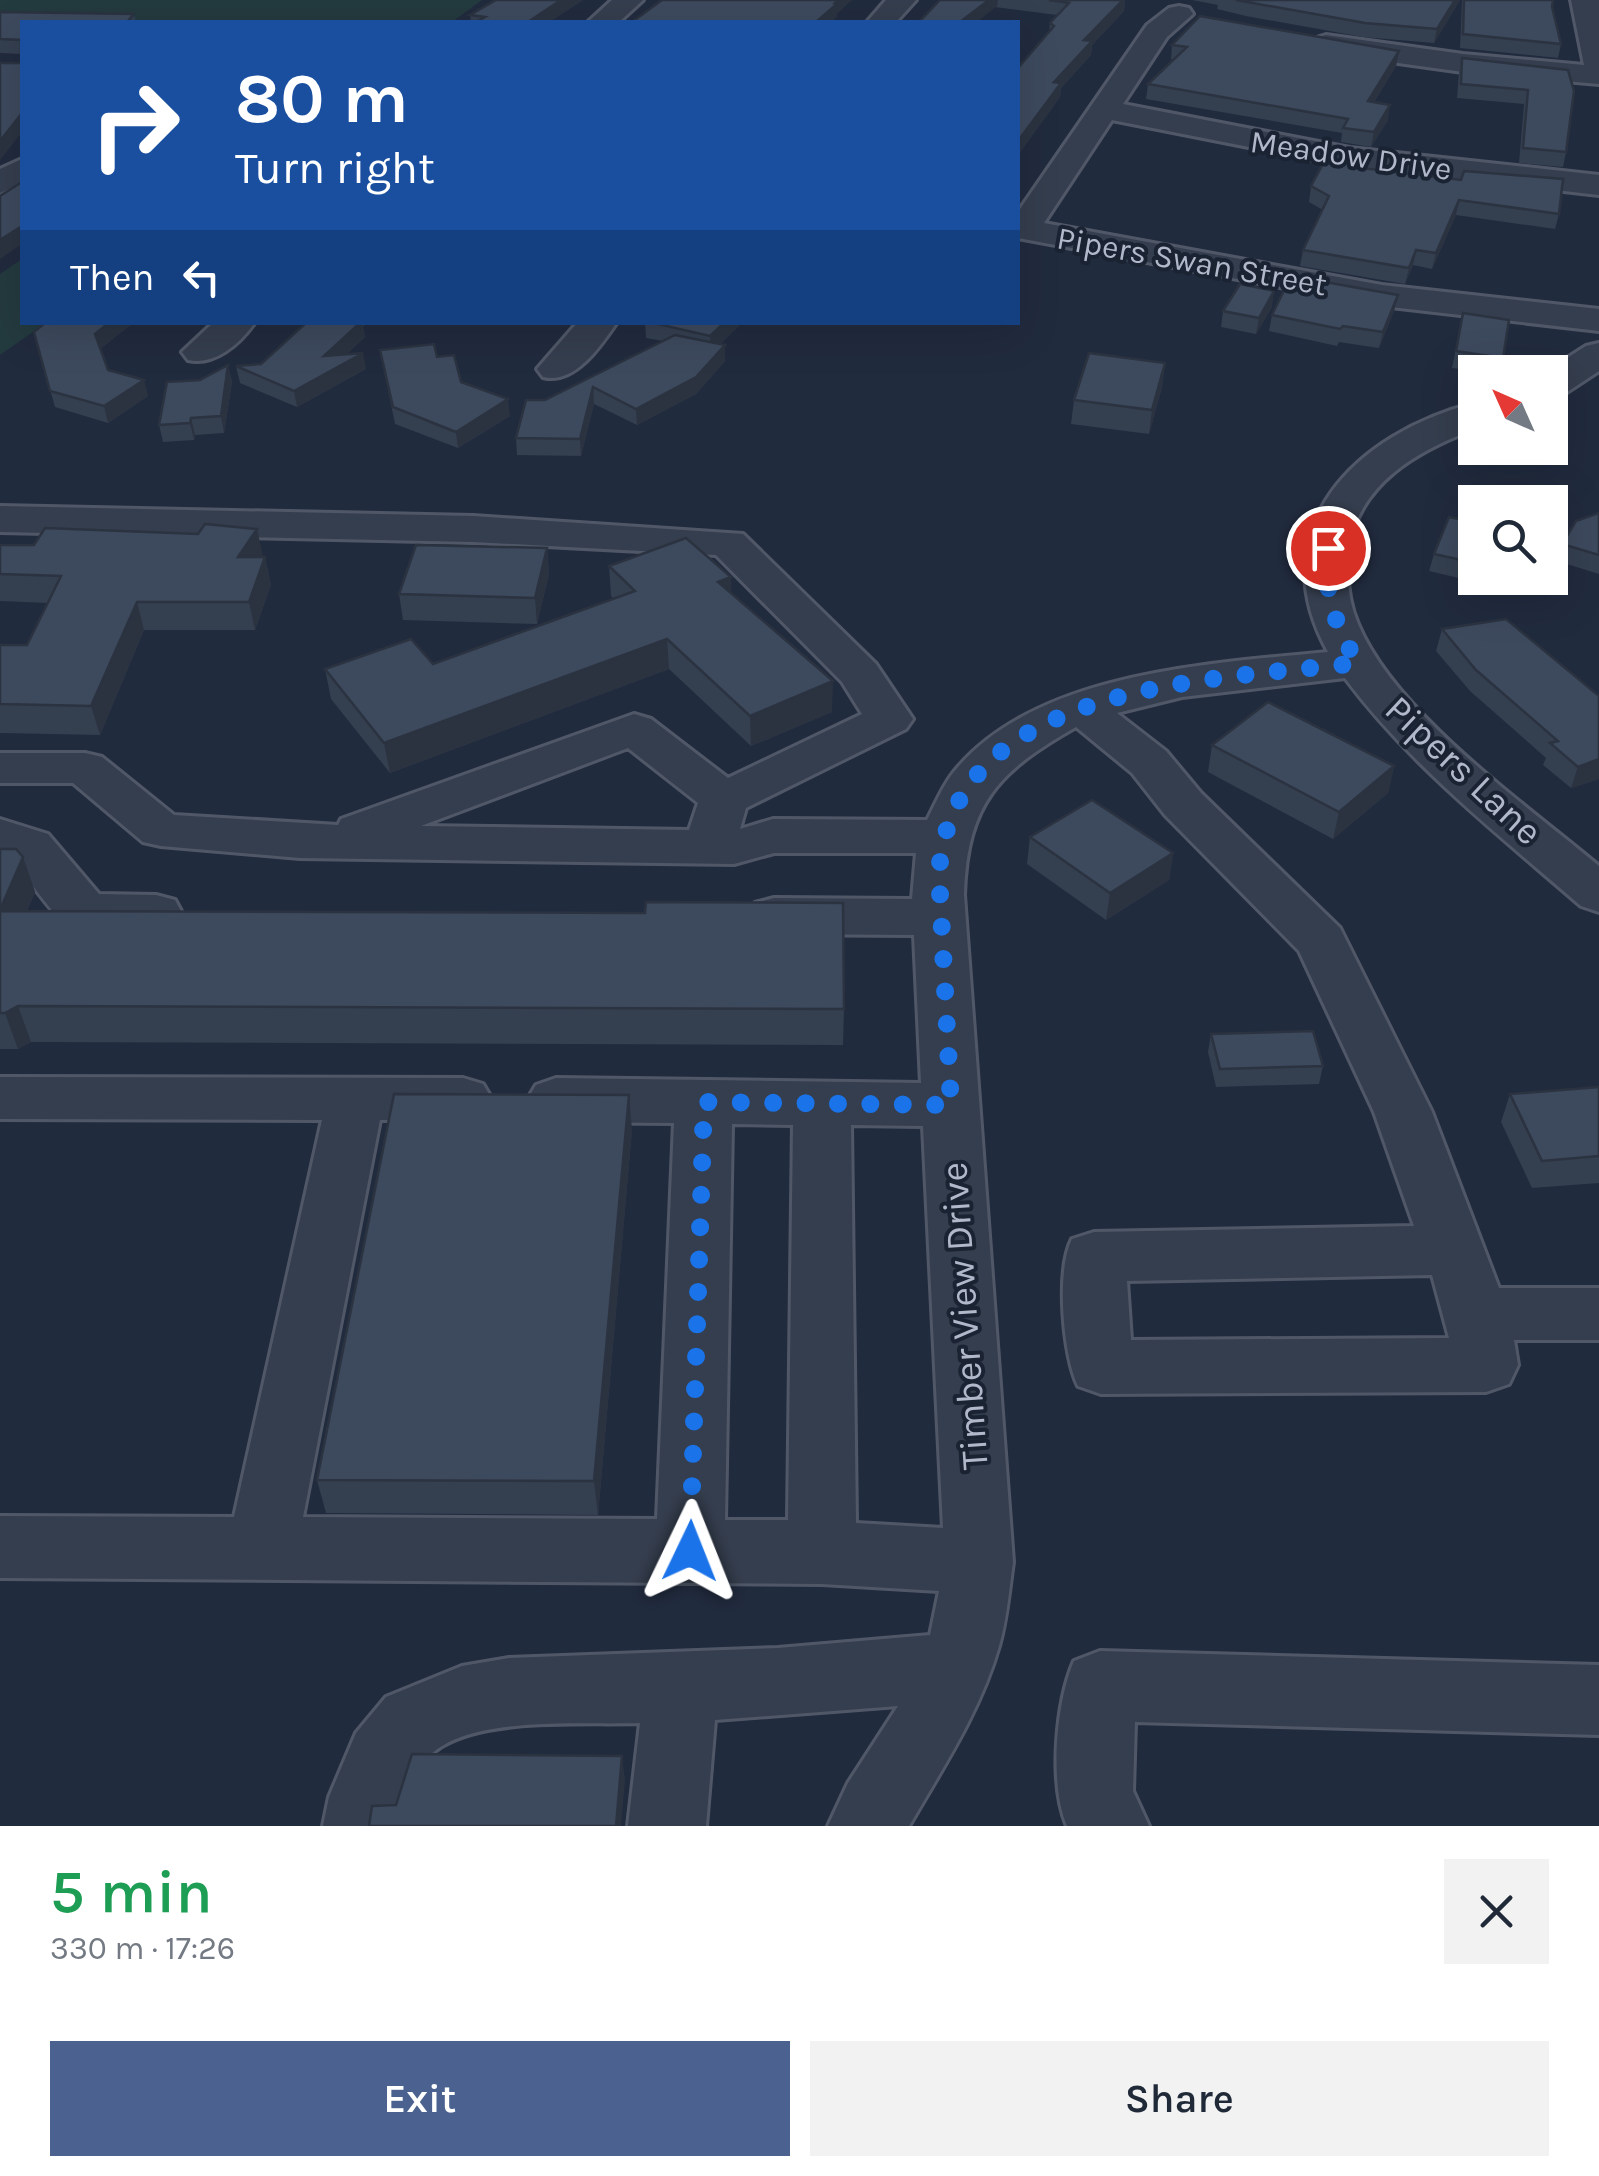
<!DOCTYPE html>
<html lang="en">
<head>
<meta charset="utf-8">
<style>
	:root { --surface:#fff; --page:#f2f2f3; --text:#1f2937; --muted:#747a83; --accent:#4b6291 }
	body { margin:0; font-family:Karla,sans-serif; background:var(--page); color:var(--text); height:100vh; display:flex; flex-direction:column; font-size:38px; white-space:nowrap }
	* { box-sizing:border-box; margin:0 }
	p { font-size:32px; color:var(--muted) }
	.icon { flex:none; width:55px; height:55px; fill:none; stroke:currentColor; stroke-width:2; stroke-linecap:round; stroke-linejoin:round }
	.map { position:relative; height:1826px; overflow:hidden }
	.sheet { display:flex; flex-direction:column; background:var(--surface); flex:1 }
	.sheet>* { flex:none }
	.guide { position:absolute; left:20px; top:20px; width:1000px; height:305px; border-radius:0px; box-shadow:0 10px 40px #0002; background:#1a4fa0; color:#fff; overflow:hidden }
	.needle { width:65px; rotate:315deg }
	.fabs { position:absolute; left:1458px; top:355px; display:grid; gap:20px }
	.fabs a { display:grid; place-items:center; width:110px; height:110px; border-radius:0px; background:var(--surface); box-shadow:0 10px 40px #0002; font-size:50px }
	.pin { position:absolute; display:grid; place-items:center; width:85px; height:85px; color:#fff; margin:-42px; border:5px solid #fff; border-radius:50%; box-shadow:0 2px 10px #0007 }
	.me { position:absolute; width:110px; margin:-55px; rotate:2deg; stroke-linejoin:round; filter:drop-shadow(0 0 8px #0008) }
	.turn { display:flex; align-items:center; gap:35px; height:210px; padding:0 50px; font-size:45px }
	.turn .icon { width:130px; height:130px; stroke-width:2.5 }
	.turn b { display:block; font-size:70px; line-height:85px }
	.then { display:flex; align-items:center; height:95px; padding:0 50px; background:#0003; gap:20px; font-size:38px }
	.round { display:grid; place-items:center; flex:none; width:105px; height:105px; border-radius:0px; background:var(--page) }
	.head { display:flex; align-items:center; justify-content:space-between; height:170px; padding:0 50px }
	h1 { font-size:60px; font-weight:600; line-height:75px; color:#1e9e55 }
	.primary-button { display:flex; gap:20px; margin-top:auto; padding:20px 50px }
	.primary-button a { flex:1; height:115px; border-radius:0px; background:var(--accent); color:#fff; font-size:40px; font-weight:600; line-height:115px; text-align:center }
	.primary-button a+a { background:var(--page); color:var(--text) }
	.map>svg:first-child { display:block }
</style>
</head>
<body>
<div class="map">
<svg width="1599" height="1826" viewBox="0 0 1599 1826">
	<rect width="100%" height="100%" fill="#212b3e"/>
	<g fill="#233a3f">
		<polygon points="0,0 482,0 452,22 0,20"/>
		<polygon points="22,259 22,322 46,323 0,355 0,274"/>
	</g>
	<g fill="none" stroke-linecap="round" stroke-linejoin="round">
		<defs>
			<g id="minor">
				<polygon points="612,0 643,0 619,22 588,22"/>
				<polygon points="886,0 916,0 896,22 867,22"/>
				<polygon points="1571,0 1599,0 1599,84 1463,72 1326,53 1316,50 1311,44 1316,38 1326,35 1463,54 1584,65"/>
				<polygon points="1179,6 1189,8 1193,14 1167,37 1123,104 1350,148 1599,175 1599,195 1350,167 1112,120 1044,223 1382,285 1599,309 1599,331 1382,306 1018,238 1018,212 1147,25 1169,8"/>
				<polygon points="22,159 22,183 0,193 0,169"/>
				<path d="M214,322H255C240,344 214,366 188,360L182,352Z"/>
				<path d="M578,322H617C600,347 574,385 543,377L537,369Z"/>
				<polygon points="1599,343 1599,371 1564,394 1550,397 1550,372 1545,372 1586,346"/>
				<path d="M1475,403V429C1419,450 1358,483 1349,549C1346,574 1348,601 1358,624C1395,713 1525,804 1599,866V912L1581,906C1498,834 1411,766 1345,678L1182,697L1117,713L1166,751L1201,793L1340,928L1432,1112L1499,1288H1599V1340H1514L1518,1365L1509,1384L1486,1392L1101,1394L1078,1386C1063,1355 1056,1270 1072,1239L1094,1232L1414,1226L1374,1112L1299,951L1165,815L1132,773L1076,727C999,771 967,802 964,895L1013,1562C1009,1590 1007,1618 999,1646C980,1712 943,1767 909,1826H828L848,1783L898,1706L715,1720L706,1826H628L640,1723C584,1725 490,1717 442,1746C415,1762 405,1798 401,1826H323L329,1797L356,1733L386,1697L462,1666L509,1658L778,1648L930,1635L939,1591L822,1584L0,1578V1516L234,1517L322,1120L0,1119V1077L463,1078L483,1084L492,1099L483,1114L463,1120H380L303,1517L657,1519L674,1123L556,1122L536,1115L527,1100L536,1085L556,1078L921,1083L914,935L774,934L755,929L748,916L755,903L774,898L912,899L916,853H774L734,864L300,858L161,846L143,842L73,783H0V753H85L102,757L174,815L338,825L341,819L634,714L651,719L728,778L862,714L842,682L716,555L473,542L0,532V506L473,516L743,534L876,664L913,719L906,729L746,808L740,829L773,819L927,820C935,805 942,787 953,773C1034,672 1208,664 1328,652C1259,528 1357,433 1475,403ZM628,748L698,803L689,830L421,826ZM732,1124L793,1125L788,1520H725ZM851,1125L923,1126L943,1528L856,1523ZM1432,1275L1449,1338L1131,1340L1127,1281Z"/>
				<path d="M0,819L48,834L99,894L156,895L175,900L182,913L175,926C153,932 85,937 66,925C53,915 24,873 12,858L0,853Z"/>
				<path d="M1100,1651L1599,1665V1735L1135,1722L1133,1791L1149,1826H1067C1049,1784 1056,1703 1074,1661Z"/>
			</g>
		</defs>
		<use href="#minor" stroke="#505868" stroke-width="6"/>
		<use href="#minor" fill="#353e4e" fill-rule="evenodd"/>
	</g>
	<g fill="#343f50">
		<polygon points="496,0 583,0 549,22 471,22 470,15"/>
		<polygon points="940,0 1125,0 1124,11 1092,45 1091,55 1061,88 1060,97 1018,155 1018,68 1049,32 1050,23 1057,15"/>
		<polygon points="1192,0 1460,0 1434,43 1363,37 1246,16 1217,9 1218,5"/>
		<polygon points="1462,0 1553,0 1552,7 1561,44 1558,58 1460,48"/>
		<polygon points="0,12 134,14 136,22 22,22 22,132 21,54 0,53"/>
		<polygon points="1172,45 1399,51 1396,66 1374,102 1388,120 1371,147 1341,142 1342,133 1146,99 1148,84 1174,60 1171,59"/>
		<polygon points="1462,58 1568,70 1566,152 1563,167 1519,163 1524,104 1457,98 1459,72"/>
		<polygon points="1357,167 1559,214 1555,229 1456,215 1432,269 1413,265 1405,284 1300,266 1303,250 1323,210 1309,202 1311,186"/>
		<polygon points="1398,295 1394,311 1379,348 1339,342 1337,346 1269,331 1272,315"/>
		<polygon points="1272,307 1256,334 1221,327 1223,311"/>
		<polygon points="1463,313 1503,358 1500,372 1485,372 1452,368"/>
		<polygon points="46,322 134,322 100,349 108,370 148,396 108,423 55,407 34,332"/>
		<polygon points="307,322 369,322 363,327 365,337 347,354 366,369 297,407 240,383 236,366 261,364"/>
		<polygon points="645,322 738,322 739,326 720,344 725,345 725,361 696,394 637,425 594,404 581,456 517,455 516,438 545,400 663,341 646,338"/>
		<polygon points="380,350 437,357 461,382 510,416 458,448 395,424"/>
		<polygon points="1165,363 1162,387 1149,434 1071,424 1074,400"/>
		<polygon points="228,365 232,382 224,433 195,435 194,440 163,442 159,425 200,380"/>
		<polygon points="1599,513 1599,574 1557,561 1562,544"/>
		<polygon points="257,529 262,557 265,557 271,585 255,630 144,630 100,735 0,733 0,645 27,645 48,603 0,601 0,545 34,545"/>
		<polygon points="1475,529 1475,578 1490,578 1488,585 1429,571 1434,554"/>
		<polygon points="547,548 549,574 537,624 403,620 399,594"/>
		<polygon points="609,566 732,593 832,712 751,746 669,669 390,773 331,699 325,669 433,664 614,599 611,596"/>
		<polygon points="1442,629 1599,779 1571,788 1543,765 1546,758 1470,691 1436,651"/>
		<polygon points="1212,745 1394,766 1388,793 1333,839 1208,772"/>
		<polygon points="1030,837 1173,853 1169,880 1106,920 1027,864"/>
		<polygon points="0,849 23,857 35,892 27,911 844,1009 843,1045 31,1042 18,1049 0,1049"/>
		<polygon points="1211,1034 1323,1066 1319,1084 1216,1087 1208,1052"/>
		<polygon points="1599,1087 1599,1183 1532,1188 1501,1122 1510,1094"/>
		<polygon points="632,1130 598,1515 326,1513 317,1480"/>
	</g>
	<g fill="#2b3341">
		<polygon points="561,0 583,0 549,22 528,22"/>
		<polygon points="838,0 852,0 837,14 837,17 831,22 816,22"/>
		<polygon points="989,0 998,0 997,6 977,22 960,22"/>
		<polygon points="1123,0 1125,0 1124,11 1092,45 1091,55 1061,88 1060,97 1018,155 1018,141 1054,82 1084,40"/>
		<polygon points="1455,0 1460,0 1434,43 1437,29"/>
		<polygon points="1399,51 1396,66 1365,116 1368,101"/>
		<polygon points="1390,105 1388,120 1371,147 1374,132"/>
		<polygon points="22,113 22,132 0,160 0,141"/>
		<polygon points="1459,200 1456,215 1432,269 1436,253"/>
		<polygon points="22,226 22,244 0,259 0,240"/>
		<polygon points="1416,250 1413,265 1405,284 1409,268"/>
		<polygon points="1274,291 1272,307 1256,334 1259,318"/>
		<polygon points="1398,295 1394,311 1379,348 1383,332"/>
		<polygon points="110,322 134,322 99,350 95,334"/>
		<polygon points="359,322 369,322 363,327 365,337 328,372 363,353 366,369 297,407 294,391 324,356"/>
		<polygon points="725,322 738,322 739,326 711,352 710,336"/>
		<polygon points="725,345 725,361 696,394 637,425 636,409"/>
		<polygon points="1165,363 1162,387 1149,434 1152,410"/>
		<polygon points="228,365 232,382 224,433 221,416"/>
		<polygon points="144,380 148,396 108,423 104,406"/>
		<polygon points="593,387 594,404 581,456 580,439"/>
		<polygon points="508,399 510,416 458,448 456,432"/>
		<polygon points="191,418 195,435 194,440 190,423"/>
		<polygon points="257,529 263,556 244,585 238,557"/>
		<polygon points="547,548 549,574 537,624 535,598"/>
		<polygon points="265,557 271,585 255,630 249,602"/>
		<polygon points="731,577 732,607 718,582"/>
		<polygon points="137,602 144,630 100,735 91,706"/>
		<polygon points="667,639 669,669 390,773 384,743"/>
		<polygon points="833,681 832,712 751,746 750,716"/>
		<polygon points="1599,759 1599,779 1571,788 1578,767"/>
		<polygon points="1394,766 1388,793 1333,839 1339,812"/>
		<polygon points="1173,853 1169,880 1106,920 1110,893"/>
		<polygon points="23,857 35,892 12,946 0,910"/>
		<polygon points="18,1006 31,1042 18,1049 5,1013"/>
		<polygon points="629,1095 632,1130 598,1515 594,1481"/>
		<polygon points="622,1756 625,1780 621,1826 616,1826"/>
	</g>
	<g fill="#3d495d" stroke="#2b3341" stroke-width="2.5">
		<polygon points="496,0 561,0 528,22 476,22 485,17 470,15"/>
		<polygon points="662,0 838,0 835,3 838,3 816,22 632,22"/>
		<polygon points="940,0 989,0 960,22 919,22"/>
		<polygon points="1049,0 1123,0 1084,40 1092,41 1054,82 1061,83 1018,141 1018,68 1054,26 1050,23 1069,3"/>
		<polygon points="1236,0 1455,0 1437,29 1365,23"/>
		<polygon points="1464,0 1553,0 1552,7 1561,44 1463,34"/>
		<polygon points="0,12 134,14 127,22 22,22 22,113 0,141 0,63 21,63 21,40 0,39"/>
		<polygon points="1200,16 1399,51 1368,101 1390,105 1374,132 1343,128 1348,119 1148,84 1187,47 1172,45"/>
		<polygon points="1462,58 1568,70 1574,91 1566,152 1523,148 1528,90 1461,84"/>
		<polygon points="1330,151 1359,156 1353,167 1461,180 1464,171 1563,179 1559,214 1459,200 1436,253 1416,250 1409,268 1303,250 1329,196 1311,186"/>
		<polygon points="22,182 22,226 0,240 0,196"/>
		<polygon points="1291,276 1398,295 1383,332 1343,326 1340,329 1272,315"/>
		<polygon points="1240,284 1274,291 1259,318 1223,311"/>
		<polygon points="1463,313 1509,320 1503,358 1456,351"/>
		<polygon points="46,322 110,322 95,334 108,370 144,380 104,406 50,391 34,332"/>
		<polygon points="307,322 361,322 324,356 363,353 294,391 236,366 261,364"/>
		<polygon points="649,322 725,322 710,336"/>
		<polygon points="675,335 725,345 696,377 636,409 593,387 580,439 516,438 526,400 545,400"/>
		<polygon points="434,344 437,357 454,355 461,382 508,399 456,432 393,407 380,350"/>
		<polygon points="1089,353 1165,363 1152,410 1074,400"/>
		<polygon points="228,365 221,416 191,418 190,423 159,425 167,382 200,380"/>
		<polygon points="1599,513 1599,555 1562,544 1576,521"/>
		<polygon points="1449,517 1472,522 1475,529 1475,563 1434,554"/>
		<polygon points="205,524 257,529 238,557 265,557 249,602 137,602 91,706 0,704 0,645 27,645 61,576 0,574 0,545 34,545 45,528 198,534"/>
		<polygon points="686,538 731,577 718,582 833,681 750,716 667,639 384,743 325,669 411,639 433,664 635,591 609,566"/>
		<polygon points="416,545 547,548 535,598 399,594"/>
		<polygon points="1506,619 1599,696 1599,759 1578,767 1550,743 1558,741 1476,670 1442,629"/>
		<polygon points="1268,702 1394,766 1339,812 1212,745"/>
		<polygon points="1092,800 1173,853 1110,893 1030,837"/>
		<polygon points="0,849 16,849 23,857 0,910"/>
		<polygon points="646,902 843,903 844,1009 18,1006 5,1013 0,1013 0,911 645,913"/>
		<polygon points="1313,1031 1323,1066 1220,1069 1211,1034"/>
		<polygon points="1599,1087 1599,1156 1542,1161 1510,1094"/>
		<polygon points="394,1094 629,1095 594,1481 317,1480"/>
		<polygon points="412,1754 622,1756 616,1826 369,1826 372,1806 396,1805"/>
	</g>
	<g fill="none" stroke-linecap="round" stroke-linejoin="round">
		<path stroke="#1a73e8" stroke-width="18" stroke-dasharray="0 32.4" d="M690,1551L704,1102L951,1105L939,874C950,681 1217,680 1358,663C1334,625 1324,592 1328,548"/>
	</g>
	<g text-anchor="middle" stroke-width="8" stroke-linejoin="round" paint-order="stroke">
		<g font-size="32" fill="#b1b8c9" stroke="#1a2332">
			<text transform="translate(1351 155) rotate(8)" y="11">Meadow Drive</text>
			<text transform="translate(1192 261) rotate(10)" y="11">Pipers Swan Street</text>
		</g>
		<g font-size="38" fill="#b1b8c9" stroke="#1a2332">
			<text transform="translate(1464 770) rotate(43)" y="13">Pipers Lane</text>
			<text transform="translate(964 1316) rotate(-94)" y="13">Timber View Drive</text>
		</g>
	</g>
</svg>
<div class="fabs">
<a><svg class="needle" viewBox="-14 -14 28 28"><path d="M0-13l5 13h-10z" fill="#e53935"/><path d="M0 13l5-13h-10z" fill="#747a83"/></svg></a>
<a><svg class="icon" aria-label="search" viewBox="0 0 24 24"><circle cx="10" cy="10" r="6"/><path d="M15 15l6 6"/></svg></a>
</div>
<div class="pin" style="left:1328px;top:548px;background:#d93025"><svg class="icon" aria-label="arrive" viewBox="0 0 24 24"><path d="M6 21V4h12l-3 4 3 4H6"/></svg></div>
<svg class="me" style="left:690px;top:1551px" viewBox="-20 -20 40 40"><path d="M0-17L14 15 0 8-14 15z" fill="#1a73e8" stroke="#fff" stroke-width="4"/></svg>
<div class="guide">
<div class="turn"><svg class="icon" aria-label="right" viewBox="0 0 24 24"><path d="M7 20v-9h11M14 6l5 5-5 5"/></svg><div><b>80 m</b>Turn right</div></div>
<div class="then">Then<svg class="icon" aria-label="left" viewBox="0 0 24 24"><path d="M17 20v-9H6M10 6l-5 5 5 5"/></svg></div>
</div>
</div>
<section class="sheet">
<div class="head"><div><h1>5 min</h1><p>330 m · 17:26</p></div><a class="round"><svg class="icon" aria-label="close" viewBox="0 0 24 24"><path d="M6 6l12 12M18 6L6 18"/></svg></a></div>
<div class="primary-button"><a>Exit</a><a>Share</a></div>
</section>
</body>
</html>
